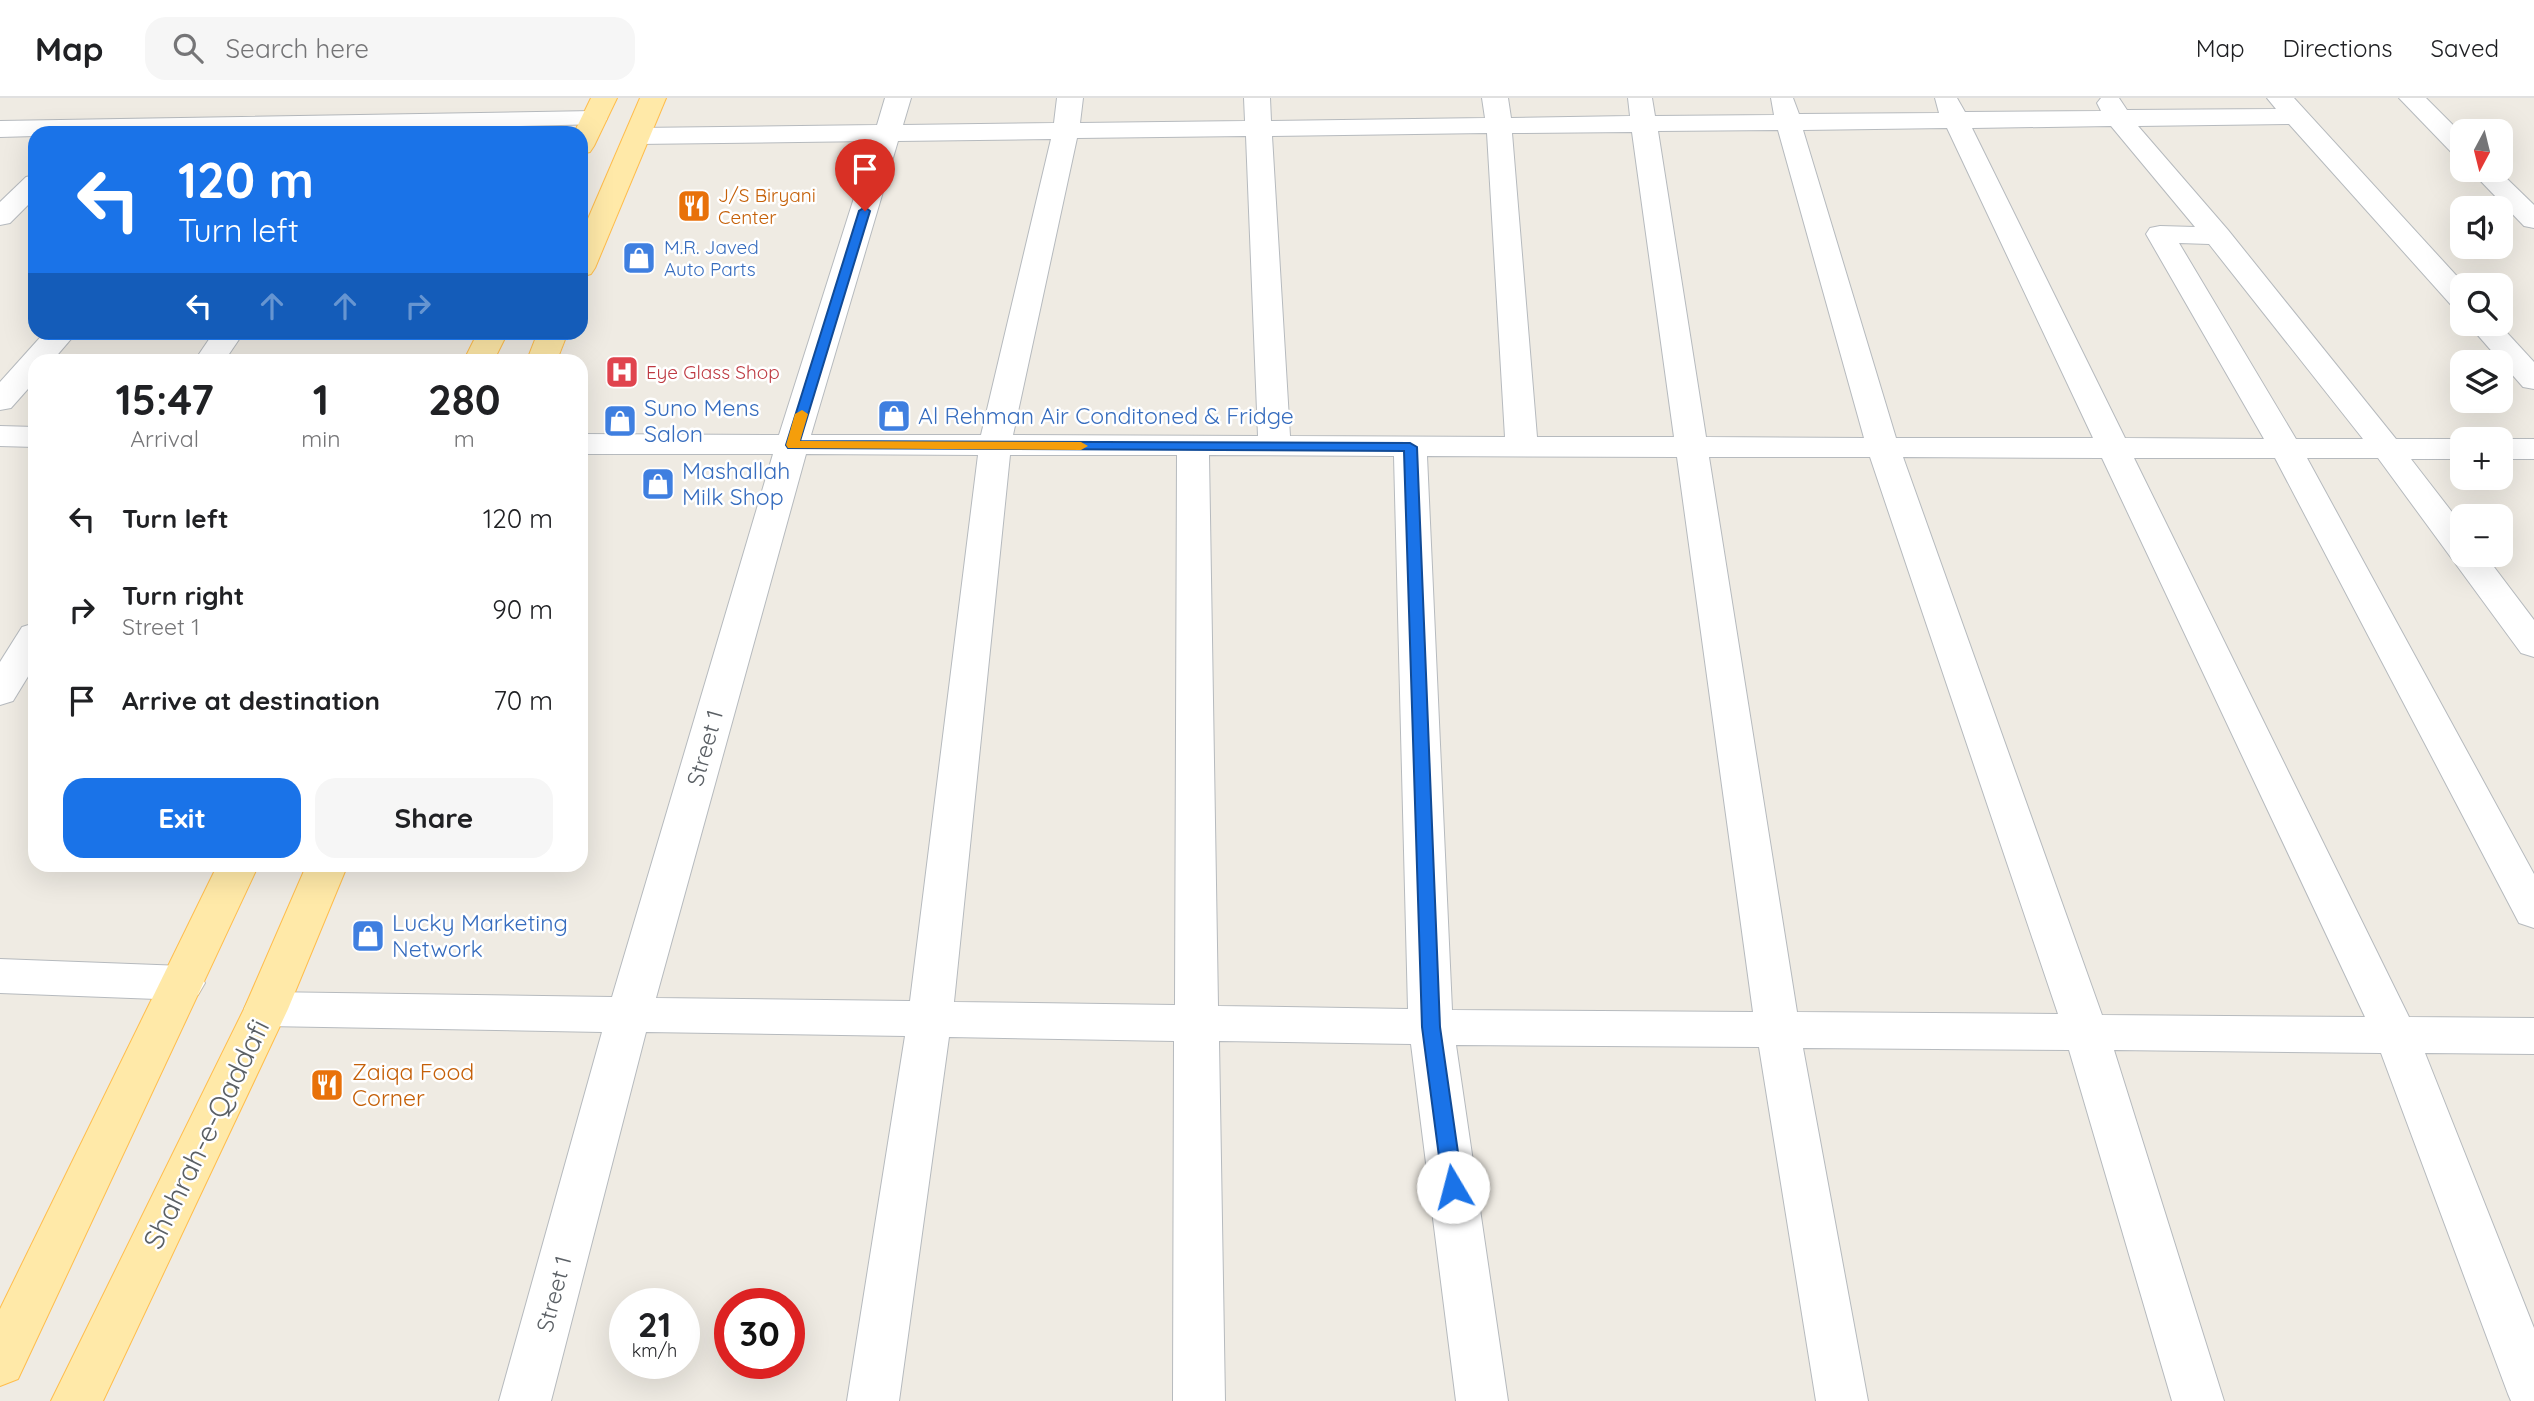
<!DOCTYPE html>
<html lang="en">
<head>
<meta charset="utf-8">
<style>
	:root { --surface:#fff; --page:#f6f6f6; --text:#202124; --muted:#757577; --line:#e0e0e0; --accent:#1a73e8 }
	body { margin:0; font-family:Quicksand,sans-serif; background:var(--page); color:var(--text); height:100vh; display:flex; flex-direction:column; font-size:26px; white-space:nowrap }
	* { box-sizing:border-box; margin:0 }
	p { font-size:23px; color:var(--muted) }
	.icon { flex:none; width:38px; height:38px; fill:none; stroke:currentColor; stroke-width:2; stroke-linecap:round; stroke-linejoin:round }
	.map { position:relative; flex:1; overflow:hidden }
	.details { position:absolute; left:28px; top:256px; width:560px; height:518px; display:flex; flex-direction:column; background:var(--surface); border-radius:21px; box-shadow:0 7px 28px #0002 }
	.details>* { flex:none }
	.banner { position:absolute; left:28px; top:28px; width:560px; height:214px; border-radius:21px; box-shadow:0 7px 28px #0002; background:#1a73e8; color:#fff; overflow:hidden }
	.needle { width:46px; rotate:187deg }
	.controls { position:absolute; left:2450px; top:21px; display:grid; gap:14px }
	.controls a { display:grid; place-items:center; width:63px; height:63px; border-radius:14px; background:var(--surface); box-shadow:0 7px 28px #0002; font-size:35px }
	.speed { position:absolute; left:609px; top:1190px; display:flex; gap:14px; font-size:35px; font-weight:700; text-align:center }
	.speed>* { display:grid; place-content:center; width:91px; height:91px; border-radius:50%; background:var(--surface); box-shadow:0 7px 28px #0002; line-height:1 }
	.speed small { font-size:18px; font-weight:400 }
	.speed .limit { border:10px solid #d22; background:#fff; color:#111 }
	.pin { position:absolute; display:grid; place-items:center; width:60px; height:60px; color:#fff; margin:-72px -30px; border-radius:50% 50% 50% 0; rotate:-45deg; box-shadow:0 0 7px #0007 }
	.pin .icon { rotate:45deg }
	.me { position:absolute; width:77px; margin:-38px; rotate:352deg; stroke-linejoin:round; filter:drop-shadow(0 0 5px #0008) }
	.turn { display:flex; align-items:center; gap:24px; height:147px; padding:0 35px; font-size:32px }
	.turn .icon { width:91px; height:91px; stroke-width:2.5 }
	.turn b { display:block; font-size:49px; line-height:60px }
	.lanes { display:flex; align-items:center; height:66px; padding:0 35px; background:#0003; justify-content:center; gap:35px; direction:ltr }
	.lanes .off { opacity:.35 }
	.eta { display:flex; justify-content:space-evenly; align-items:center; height:119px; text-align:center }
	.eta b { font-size:42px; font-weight:700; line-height:49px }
	.cta { display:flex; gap:14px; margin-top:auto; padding:14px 35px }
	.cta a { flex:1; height:80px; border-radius:21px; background:var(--accent); color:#fff; font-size:28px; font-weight:700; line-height:80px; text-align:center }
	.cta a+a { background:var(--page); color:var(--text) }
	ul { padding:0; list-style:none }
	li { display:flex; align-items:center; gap:21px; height:91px; padding:0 35px }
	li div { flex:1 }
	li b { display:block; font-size:26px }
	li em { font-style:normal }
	header { display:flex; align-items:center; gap:42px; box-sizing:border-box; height:98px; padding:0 35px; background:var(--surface); border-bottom:2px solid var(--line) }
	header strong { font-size:33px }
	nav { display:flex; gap:38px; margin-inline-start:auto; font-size:24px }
	.search { width:490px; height:63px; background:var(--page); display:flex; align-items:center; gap:18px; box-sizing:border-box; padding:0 24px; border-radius:21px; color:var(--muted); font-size:26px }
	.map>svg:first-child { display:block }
</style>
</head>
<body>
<header>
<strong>Map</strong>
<div class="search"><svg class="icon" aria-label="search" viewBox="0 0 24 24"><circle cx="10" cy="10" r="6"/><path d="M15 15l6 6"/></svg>Search here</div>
<nav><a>Map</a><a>Directions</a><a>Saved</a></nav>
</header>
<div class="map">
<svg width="2534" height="1303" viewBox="0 0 2534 1303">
	<rect width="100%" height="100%" fill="#efebe3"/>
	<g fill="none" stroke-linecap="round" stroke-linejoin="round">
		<defs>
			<g id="minor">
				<path d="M885,0H911L903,27L1054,25L1057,0H1083L1080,25L1245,23L1244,0H1270L1271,23L1485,20L1482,0H1508L1511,20L1630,18L1628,0H1652L1655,18L1774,17L1771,0H1793L1799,16L1939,15L1935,0H1957L1965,14L2101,13L2097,5L2101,0H2119L2127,12L2276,11L2267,0H2294L2465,187H2462V211L2452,208L2289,26L2138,28L2228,132L2396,341H2462V361H2411L2462,427V457H2485L2534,522V559L2521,555L2378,360H2307L2534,776V830L2519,825L2275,360H2134L2409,919L2534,920V956L2425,955L2534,1230V1303H2511L2508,1296L2381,955L2114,952L2224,1303H2172L2069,952L1803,950L1868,1303H1816L1759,949L1456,947L1508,1303H1456L1411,946L1219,943L1225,1303H1173L1174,943L949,939L899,1303H847L905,938L646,934L551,1303H499L602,934L266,928L250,923L244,911L250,899L266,894L612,899L773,356H581V336L779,337L872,43L637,46L628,43L624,38L628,33L637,30L877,27ZM2111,28L2195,129L2160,128L2150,130L2146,136L2264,341L2125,340L1972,30ZM1947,30L2093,340H1896L1803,32ZM1778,32L1864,340L1706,339L1658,33ZM1632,34L1674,339H1537L1512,35ZM1487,35L1505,339L1290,338L1272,38ZM1246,38L1258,338L1013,337L1077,40ZM1051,41L981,337H811L898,43ZM2179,145L2209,146L2363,341H2296ZM806,356L978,357L910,903L656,900ZM1010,357H1177L1175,907L954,904ZM1209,357L1394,358L1408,911L1218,908ZM1427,358L1677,359L1753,914L1452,912ZM1709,359H1870L2058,916L1797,914ZM1903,359L2102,360L2365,919L2102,917Z"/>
				<polygon points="2399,0 2426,0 2462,36 2462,58 2453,56"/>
				<polygon points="594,13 603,16 607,21 603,26 219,35 35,35 35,38 0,39 0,23"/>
				<polygon points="2470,72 2498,72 2534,107 2534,130 2524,128"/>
				<polygon points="35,77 35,100 10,125 0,127 0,104 26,79"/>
				<polygon points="2468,226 2499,226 2534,264 2534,291 2523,289"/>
				<polygon points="45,234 77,234 53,262 35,262 35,283 11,310 0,312 0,284"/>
				<polygon points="214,234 244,234 225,262 195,262"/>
				<polygon points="0,328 35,329 35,349 0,348"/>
				<rect x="2501" y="341" width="33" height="20"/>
				<polygon points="35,525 35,567 13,603 0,607 0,564 22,529"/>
				<polygon points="0,861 183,868 198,873 205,885 198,897 183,902 0,895"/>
			</g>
			<g id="primary">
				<polygon points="591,0 617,0 594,48 590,54 581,56 581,35 574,35"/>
				<polygon points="640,0 666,0 595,170 591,176 581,179 581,137"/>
				<polygon points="478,234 508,234 494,262 464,262"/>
				<polygon points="538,234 568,234 557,262 527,262"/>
				<polygon points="218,766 259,766 18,1281 0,1288 0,1211"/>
				<polygon points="307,766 348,766 288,911 103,1303 51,1303 244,911"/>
			</g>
		</defs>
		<use href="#minor" stroke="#b6babe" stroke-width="2"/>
		<use href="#primary" stroke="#ffbd4c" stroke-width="2"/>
		<use href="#minor" fill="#fff" fill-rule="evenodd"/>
		<use href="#primary" fill="#ffe9a8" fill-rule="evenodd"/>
	</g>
	<polygon fill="#1a73e8" stroke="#114b97" stroke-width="2" points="865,109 870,113 800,343 1410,345 1417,349 1440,929 1463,1089 1460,1095 1453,1098 1446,1095 1443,1089 1422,929 1404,353 788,350 786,347 859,113"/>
	<polygon fill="#f59e0b" points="802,312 808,316 800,343 1081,344 1088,348 1081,352 788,350 786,347 795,316"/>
	<defs>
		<symbol id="restaurant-square" viewBox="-11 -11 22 22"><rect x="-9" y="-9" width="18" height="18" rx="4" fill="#e8710a" stroke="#fff"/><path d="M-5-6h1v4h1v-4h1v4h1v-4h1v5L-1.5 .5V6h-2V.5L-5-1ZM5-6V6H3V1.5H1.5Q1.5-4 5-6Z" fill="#fff"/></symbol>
		<symbol id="shop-square" viewBox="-11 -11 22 22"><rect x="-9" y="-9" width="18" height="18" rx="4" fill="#3f7fe0" stroke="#fff"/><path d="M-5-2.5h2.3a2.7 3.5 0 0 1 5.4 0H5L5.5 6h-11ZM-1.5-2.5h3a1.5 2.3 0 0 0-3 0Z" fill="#fff"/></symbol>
		<symbol id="hospital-square" viewBox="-11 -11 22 22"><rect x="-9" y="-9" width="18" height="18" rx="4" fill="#e0444e" stroke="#fff"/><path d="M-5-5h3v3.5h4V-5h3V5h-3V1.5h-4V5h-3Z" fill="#fff"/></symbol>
	</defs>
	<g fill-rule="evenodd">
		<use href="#restaurant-square" x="675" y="89" width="38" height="38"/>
		<use href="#shop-square" x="620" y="141" width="38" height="38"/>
		<use href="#hospital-square" x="603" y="255" width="38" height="38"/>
		<use href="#shop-square" x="875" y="299" width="38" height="38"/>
		<use href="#shop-square" x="601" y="304" width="38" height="38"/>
		<use href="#shop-square" x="639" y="367" width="38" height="38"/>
		<use href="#shop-square" x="349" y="819" width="38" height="38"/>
		<use href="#restaurant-square" x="308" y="968" width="38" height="38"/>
	</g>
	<g text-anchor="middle" stroke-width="5" stroke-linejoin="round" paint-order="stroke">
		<g font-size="19" fill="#c56008" stroke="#fff" text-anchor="start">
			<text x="718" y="104">J/S Biryani<tspan x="718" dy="22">Center</tspan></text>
		</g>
		<g font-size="19" fill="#366cbe" stroke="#fff" text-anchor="start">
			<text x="664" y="156">M.R. Javed<tspan x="664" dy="22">Auto Parts</tspan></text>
		</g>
		<g font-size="19" fill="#be3a42" stroke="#fff" text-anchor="start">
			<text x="646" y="281">Eye Glass Shop</text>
		</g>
		<g font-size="23" fill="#366cbe" stroke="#fff" text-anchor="start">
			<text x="644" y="318">Suno Mens<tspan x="644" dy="26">Salon</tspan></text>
			<text x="918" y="326">Al Rehman Air Conditoned &amp; Fridge</text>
			<text x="682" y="381">Mashallah<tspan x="682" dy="26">Milk Shop</tspan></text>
			<text x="392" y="833">Lucky Marketing<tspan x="392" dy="26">Network</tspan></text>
		</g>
		<g font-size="23" fill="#5b6065" stroke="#fff">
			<text transform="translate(705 650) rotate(-74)" y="8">Street 1</text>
			<text transform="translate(554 1196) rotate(-75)" y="8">Street 1</text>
		</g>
		<g font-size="23" fill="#c56008" stroke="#fff" text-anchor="start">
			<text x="352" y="982">Zaiqa Food<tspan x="352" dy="26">Corner</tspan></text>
		</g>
		<g font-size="28" fill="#5b6065" stroke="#fff">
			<text transform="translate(206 1036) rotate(-64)" y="10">Shahrah-e-Qaddafi</text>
		</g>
	</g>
</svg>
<div class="controls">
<a><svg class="needle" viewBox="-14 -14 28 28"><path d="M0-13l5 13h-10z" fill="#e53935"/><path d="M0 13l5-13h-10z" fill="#757577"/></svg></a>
<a><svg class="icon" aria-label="sound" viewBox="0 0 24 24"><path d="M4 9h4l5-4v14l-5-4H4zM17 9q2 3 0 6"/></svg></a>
<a><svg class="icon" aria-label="search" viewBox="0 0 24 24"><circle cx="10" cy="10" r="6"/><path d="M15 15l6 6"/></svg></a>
<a><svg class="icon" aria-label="layers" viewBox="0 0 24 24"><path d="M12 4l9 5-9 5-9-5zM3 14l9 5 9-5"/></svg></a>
<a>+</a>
<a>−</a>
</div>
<div class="speed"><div>21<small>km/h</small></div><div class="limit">30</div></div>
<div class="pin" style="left:865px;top:113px;background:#d93025"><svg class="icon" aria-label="arrive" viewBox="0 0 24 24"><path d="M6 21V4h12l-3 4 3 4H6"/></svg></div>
<svg class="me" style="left:1453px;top:1089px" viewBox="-20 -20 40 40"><circle r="19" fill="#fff"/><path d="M0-13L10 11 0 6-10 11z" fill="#1a73e8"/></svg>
<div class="banner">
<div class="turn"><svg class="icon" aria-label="left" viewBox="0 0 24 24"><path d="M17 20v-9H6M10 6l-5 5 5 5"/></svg><div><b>120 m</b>Turn left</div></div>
<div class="lanes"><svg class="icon" aria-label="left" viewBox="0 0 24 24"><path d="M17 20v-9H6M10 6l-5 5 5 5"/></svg><svg class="icon off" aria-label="ahead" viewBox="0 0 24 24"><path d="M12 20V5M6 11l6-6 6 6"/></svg><svg class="icon off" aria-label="ahead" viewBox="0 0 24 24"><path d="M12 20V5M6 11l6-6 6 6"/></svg><svg class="icon off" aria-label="right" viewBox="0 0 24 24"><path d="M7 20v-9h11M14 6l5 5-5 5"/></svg></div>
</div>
<section class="details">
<div class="eta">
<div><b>15:47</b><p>Arrival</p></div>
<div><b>1</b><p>min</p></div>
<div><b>280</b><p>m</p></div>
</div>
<ul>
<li><svg class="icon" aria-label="left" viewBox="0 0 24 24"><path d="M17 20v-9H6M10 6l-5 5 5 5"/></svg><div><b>Turn left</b></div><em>120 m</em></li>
<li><svg class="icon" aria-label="right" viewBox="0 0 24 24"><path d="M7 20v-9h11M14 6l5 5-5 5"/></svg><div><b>Turn right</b><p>Street 1</p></div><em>90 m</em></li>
<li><svg class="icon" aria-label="arrive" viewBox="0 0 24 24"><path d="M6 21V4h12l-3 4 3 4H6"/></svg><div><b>Arrive at destination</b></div><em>70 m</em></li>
</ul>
<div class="cta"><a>Exit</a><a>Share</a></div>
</section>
</div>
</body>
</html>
